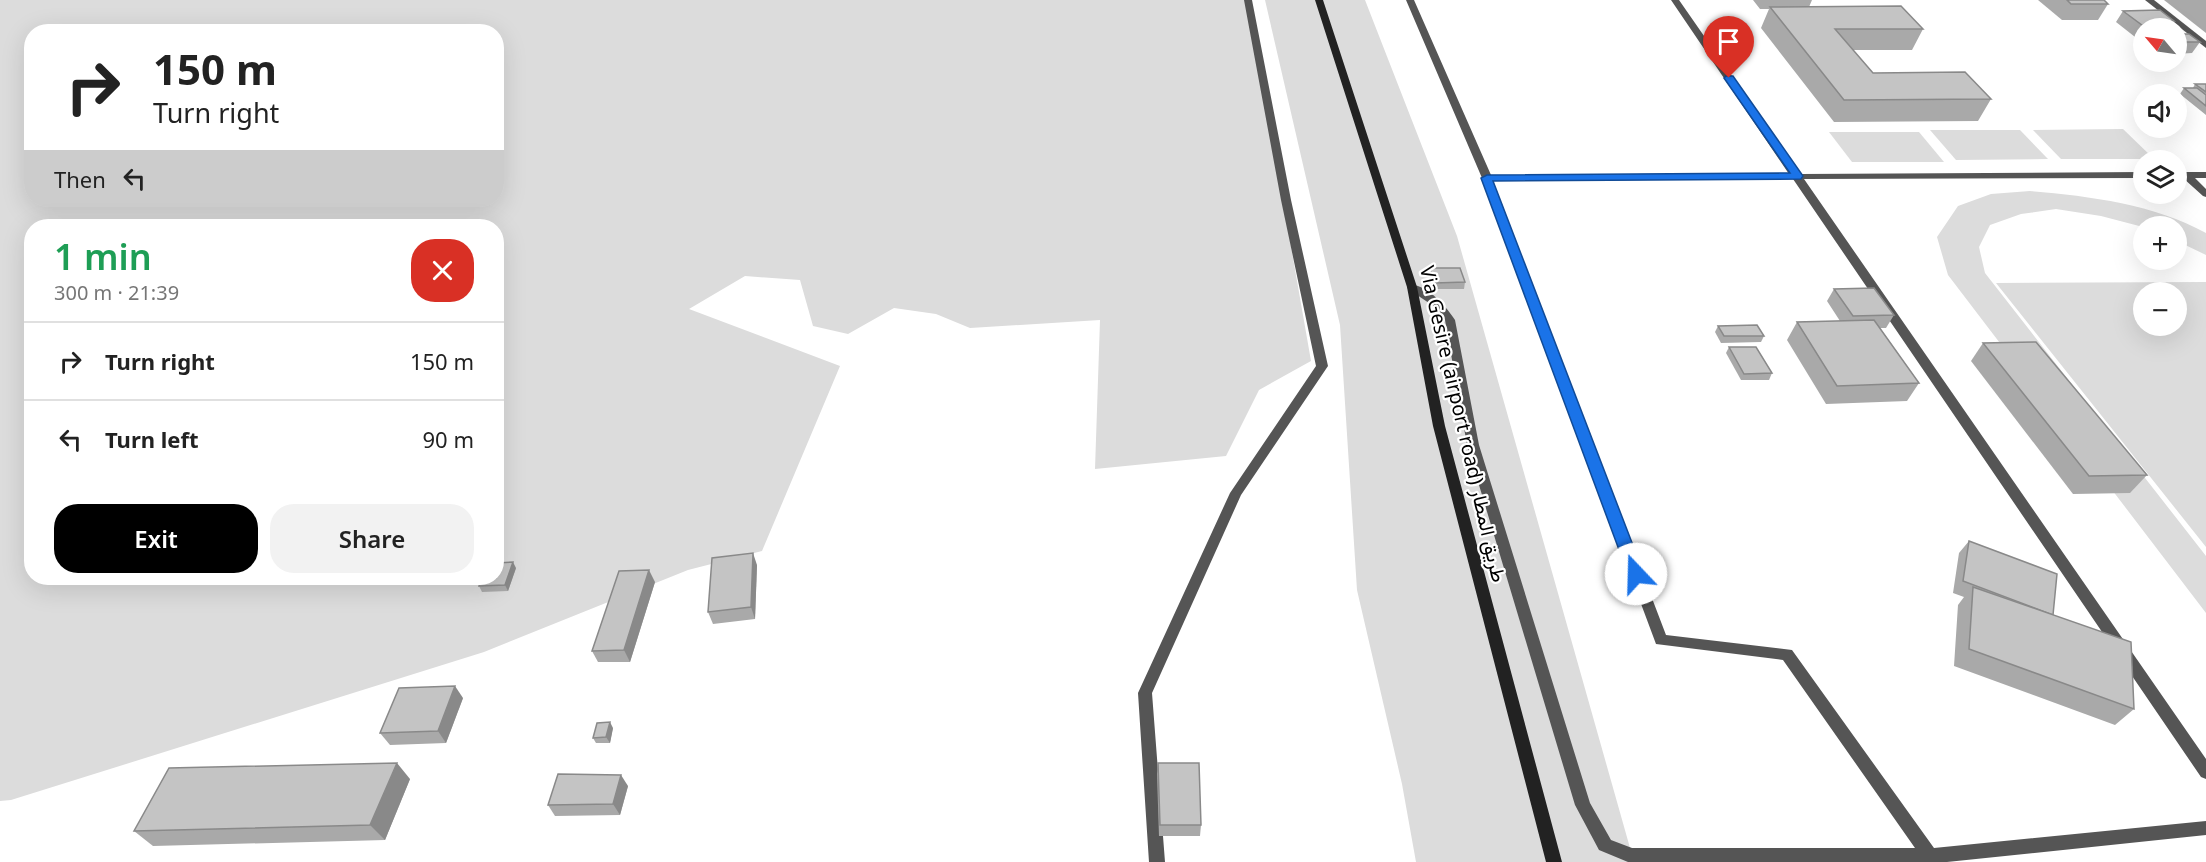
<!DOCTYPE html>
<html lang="en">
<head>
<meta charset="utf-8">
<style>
	:root { --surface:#fff; --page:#f2f2f2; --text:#222; --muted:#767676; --line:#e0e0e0; --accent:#000 }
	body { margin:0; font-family:"Noto Sans",Vazirmatn,sans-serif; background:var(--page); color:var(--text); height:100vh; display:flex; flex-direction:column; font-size:22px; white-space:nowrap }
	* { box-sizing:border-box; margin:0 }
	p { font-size:20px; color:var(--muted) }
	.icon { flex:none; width:33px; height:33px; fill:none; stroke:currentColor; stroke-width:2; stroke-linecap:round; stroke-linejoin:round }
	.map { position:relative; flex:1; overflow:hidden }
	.drawer { position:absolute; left:24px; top:219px; width:480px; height:366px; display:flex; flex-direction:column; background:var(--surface); border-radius:24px; box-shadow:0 6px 24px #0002 }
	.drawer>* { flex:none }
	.hud { position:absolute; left:24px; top:24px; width:480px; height:183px; border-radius:24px; box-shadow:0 6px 24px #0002; background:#fff; color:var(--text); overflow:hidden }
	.needle { width:39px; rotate:299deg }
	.fabs { position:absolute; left:2133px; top:18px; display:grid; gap:12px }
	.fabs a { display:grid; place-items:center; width:54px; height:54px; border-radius:50%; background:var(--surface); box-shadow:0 6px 24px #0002; font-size:30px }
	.pin { position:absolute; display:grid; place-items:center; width:51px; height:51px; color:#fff; margin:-62px -26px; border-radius:50% 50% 50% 0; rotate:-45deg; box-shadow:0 0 6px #0007 }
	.pin .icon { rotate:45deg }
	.me { position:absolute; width:66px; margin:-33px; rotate:339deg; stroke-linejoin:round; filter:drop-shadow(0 0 4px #0008) }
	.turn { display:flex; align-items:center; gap:21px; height:126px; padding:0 30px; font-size:27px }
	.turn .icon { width:78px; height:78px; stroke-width:2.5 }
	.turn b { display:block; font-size:42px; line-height:51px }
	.then { display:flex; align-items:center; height:57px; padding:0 30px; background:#0003; gap:12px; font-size:22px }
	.round { display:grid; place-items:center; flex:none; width:63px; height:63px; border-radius:24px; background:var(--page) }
	.headline { display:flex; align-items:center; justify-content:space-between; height:102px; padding:0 30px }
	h1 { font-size:36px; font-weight:600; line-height:45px; color:#1e9e55 }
	.primary-button { display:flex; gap:12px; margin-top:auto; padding:12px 30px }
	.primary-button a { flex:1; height:69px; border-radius:24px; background:var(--accent); color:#fff; font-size:24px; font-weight:600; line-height:69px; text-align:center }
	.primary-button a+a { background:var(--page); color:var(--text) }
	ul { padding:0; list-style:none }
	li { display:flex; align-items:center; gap:18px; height:78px; padding:0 30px; border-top:2px solid var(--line) }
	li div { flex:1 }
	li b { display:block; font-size:22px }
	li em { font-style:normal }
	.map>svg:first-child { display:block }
</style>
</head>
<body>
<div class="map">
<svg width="2206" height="862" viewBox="0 0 2206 862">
	<rect width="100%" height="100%" fill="#fff"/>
	<g fill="#dcdcdc" fill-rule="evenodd">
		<path d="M0,0H1248L1311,361L1259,390L1226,456L1095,469L1100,320L970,328L936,314L894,308L848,334L813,326L800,280L745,276L689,309L840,366L762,551L688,570L484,652L11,800L0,801ZM32,32H496V200H32ZM32,226H496V578H32Z"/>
		<polygon points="1265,0 1365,0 1457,236 1634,862 1416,862 1402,784 1357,590 1340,325"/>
		<polygon points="2123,129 2154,159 2061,159 2033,130"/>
		<polygon points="1930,130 2020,130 2048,159 1956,160"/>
		<polygon points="1829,132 1919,132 1944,162 1852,162"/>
		<path d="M2030,191C2089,196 2154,204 2206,233V255L2177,241L2176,226L2143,227L2101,216L2056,209L2021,214L1990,225L1979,247L1985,273L2206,556V613L1948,275L1937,237L1958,206L1991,194Z"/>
		<path d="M2206,282V547L1996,283ZM2176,292V326H2144V292Z"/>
	</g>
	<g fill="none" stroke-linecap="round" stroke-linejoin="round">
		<g fill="#555" fill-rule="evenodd">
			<polygon points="1244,0 1252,0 1291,200 1328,366 1241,495 1152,693 1165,862 1149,862 1138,693 1230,493 1316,366 1281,200"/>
			<path d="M1406,0H1414L1491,175L1789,174L1671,0H1679L1800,174L2144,172V178L1804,179L2206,759V779L2201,777L1793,179L1493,181L1666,635L1792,650L1934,848L2206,821V835L1947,862H1628L1599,850L1575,805L1467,445L1445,320L1438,309L1408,289L1407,287L1408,285C1425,282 1447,307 1455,320L1479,445L1590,803L1611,840L1632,848H1915L1783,660L1656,644L1482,178Z"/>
			<polygon points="2145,0 2154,0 2206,41 2206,48"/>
			<polygon points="2176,172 2206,172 2206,178 2195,178 2206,189 2206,197 2203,196 2183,178 2176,178"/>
		</g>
		<polygon fill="#222" fill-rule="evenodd" points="1315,0 1323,0 1417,287 1445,426 1562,862 1546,862 1433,426 1407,287"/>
	</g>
	<g fill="#a9a9a9">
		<polygon points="1753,0 1812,0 1809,7 1923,29 1912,50 1853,50 1873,73 1991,99 1978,121 1834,122 1761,28 1769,9 1760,9"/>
		<polygon points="2038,0 2104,0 2108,4 2098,20 2062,20"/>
		<polygon points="2164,0 2206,0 2206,33"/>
		<polygon points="2123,11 2174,21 2169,28 2144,28 2144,44 2116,22"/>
		<polygon points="2176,34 2200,42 2192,53 2176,54"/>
		<polygon points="2195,84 2206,84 2206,115 2180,94 2184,88 2193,88"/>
		<polygon points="1430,268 1465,282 1464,289 1433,289 1428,275"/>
		<polygon points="1834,289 1894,315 1886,328 1880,328 1919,383 1907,401 1826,404 1787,340 1797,322 1840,321 1827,301"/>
		<polygon points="1718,326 1764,336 1761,342 1721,343 1715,332"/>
		<polygon points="1983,343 2147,475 2130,493 2073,494 1971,361"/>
		<polygon points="1729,347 1772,373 1769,380 1741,380 1726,353"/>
		<polygon points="1969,541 2053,615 2134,709 2115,725 1954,666 1958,605 1964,597 1953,593 1959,553"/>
		<polygon points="757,565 755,619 713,624 708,612"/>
		<polygon points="516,568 508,591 482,592 479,586"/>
		<polygon points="655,582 630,662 598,662 592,651"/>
		<polygon points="463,698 446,743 390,745 380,733"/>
		<polygon points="613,728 610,743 596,743 593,738"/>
		<polygon points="1158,763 1201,825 1200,836 1159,836 1157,774"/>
		<polygon points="410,779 385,840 153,846 134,831"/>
		<polygon points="628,786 620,815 555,816 548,805"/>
	</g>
	<g fill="#898989">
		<polygon points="753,553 757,565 755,619 751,607"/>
		<polygon points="513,562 516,568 508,591 505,585"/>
		<polygon points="649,570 655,582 630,662 624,650"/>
		<polygon points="455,686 463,698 446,743 438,731"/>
		<polygon points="610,722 613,728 610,743 606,737"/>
		<polygon points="397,763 410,779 385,840 370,825"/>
		<polygon points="621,775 628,786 620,815 613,804"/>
	</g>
	<g fill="#c4c4c4" stroke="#898989" stroke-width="1.5">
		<polygon points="2067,0 2104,0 2108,4 2071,4"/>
		<polygon points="1901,6 1923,29 1835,29 1873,73 1965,72 1991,99 1844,100 1770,7"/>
		<polygon points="2160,10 2174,21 2158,21 2167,28 2146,28 2123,11"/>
		<polygon points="2176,34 2189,34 2200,42 2176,42"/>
		<polygon points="2195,84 2206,84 2206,92"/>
		<polygon points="2184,88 2197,88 2206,95 2206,106"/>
		<polygon points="1430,268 1460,268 1465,282 1435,283"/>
		<polygon points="1874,288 1894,315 1853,316 1834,289"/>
		<polygon points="1874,320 1919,383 1837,386 1797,322"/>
		<polygon points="1757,325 1764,336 1724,336 1718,326"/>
		<polygon points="2036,342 2147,475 2089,476 1983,343"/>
		<polygon points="1729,347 1756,347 1772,373 1744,374"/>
		<polygon points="1969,541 2057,574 2053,615 1963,581"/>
		<polygon points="753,553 751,607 708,612 712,558"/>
		<polygon points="513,562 505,585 479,586 482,578 496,578 496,563"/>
		<polygon points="649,570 624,650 592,651 619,571"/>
		<polygon points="1973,587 2131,642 2134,709 1969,649"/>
		<polygon points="455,686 438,731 380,733 399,688"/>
		<polygon points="610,722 606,737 593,738 597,723"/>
		<polygon points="397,763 370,825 134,831 169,768"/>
		<polygon points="1158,763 1199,763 1201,825 1160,825"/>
		<polygon points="558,774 621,775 613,804 548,805"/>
	</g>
	<polygon fill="#1a73e8" stroke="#114b97" stroke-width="1.5" points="1726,76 1733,76 1803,176 1801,179 1493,181 1644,574 1636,580 1628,574 1481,178 1487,175 1790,173 1724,78"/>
	<g text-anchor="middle" stroke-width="4.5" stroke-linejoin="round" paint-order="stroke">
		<g font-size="20" fill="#000" stroke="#fff">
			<text transform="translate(1463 424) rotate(77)" y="7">Via Gesire (airport road) طريق المطار</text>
		</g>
	</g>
</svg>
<div class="fabs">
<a><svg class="needle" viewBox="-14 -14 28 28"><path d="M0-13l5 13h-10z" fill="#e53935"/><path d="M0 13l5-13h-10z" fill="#767676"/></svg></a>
<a><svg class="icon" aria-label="sound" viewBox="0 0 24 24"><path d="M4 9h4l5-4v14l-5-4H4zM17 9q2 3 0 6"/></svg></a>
<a><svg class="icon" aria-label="layers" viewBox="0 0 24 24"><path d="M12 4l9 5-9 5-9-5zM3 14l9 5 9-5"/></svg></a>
<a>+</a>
<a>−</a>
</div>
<div class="pin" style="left:1729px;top:78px;background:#d93025"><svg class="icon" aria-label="arrive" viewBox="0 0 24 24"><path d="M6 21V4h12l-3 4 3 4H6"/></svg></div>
<svg class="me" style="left:1636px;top:574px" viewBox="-20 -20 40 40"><circle r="19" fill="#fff"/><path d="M0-13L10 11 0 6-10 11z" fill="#1a73e8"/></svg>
<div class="hud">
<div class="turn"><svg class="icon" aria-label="right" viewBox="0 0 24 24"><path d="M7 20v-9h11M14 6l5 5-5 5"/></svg><div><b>150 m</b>Turn right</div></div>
<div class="then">Then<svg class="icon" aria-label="left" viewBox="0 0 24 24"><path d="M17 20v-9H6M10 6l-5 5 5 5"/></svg></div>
</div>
<section class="drawer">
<div class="headline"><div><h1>1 min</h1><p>300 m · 21:39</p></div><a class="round" style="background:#d93025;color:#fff"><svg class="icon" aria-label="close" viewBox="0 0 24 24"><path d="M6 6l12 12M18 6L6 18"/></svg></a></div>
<ul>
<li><svg class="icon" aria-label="right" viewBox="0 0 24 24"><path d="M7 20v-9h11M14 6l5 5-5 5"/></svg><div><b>Turn right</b></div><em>150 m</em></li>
<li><svg class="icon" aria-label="left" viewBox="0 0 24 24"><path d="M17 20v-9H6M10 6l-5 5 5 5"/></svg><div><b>Turn left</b></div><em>90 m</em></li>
</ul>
<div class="primary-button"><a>Exit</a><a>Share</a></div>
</section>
</div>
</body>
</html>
